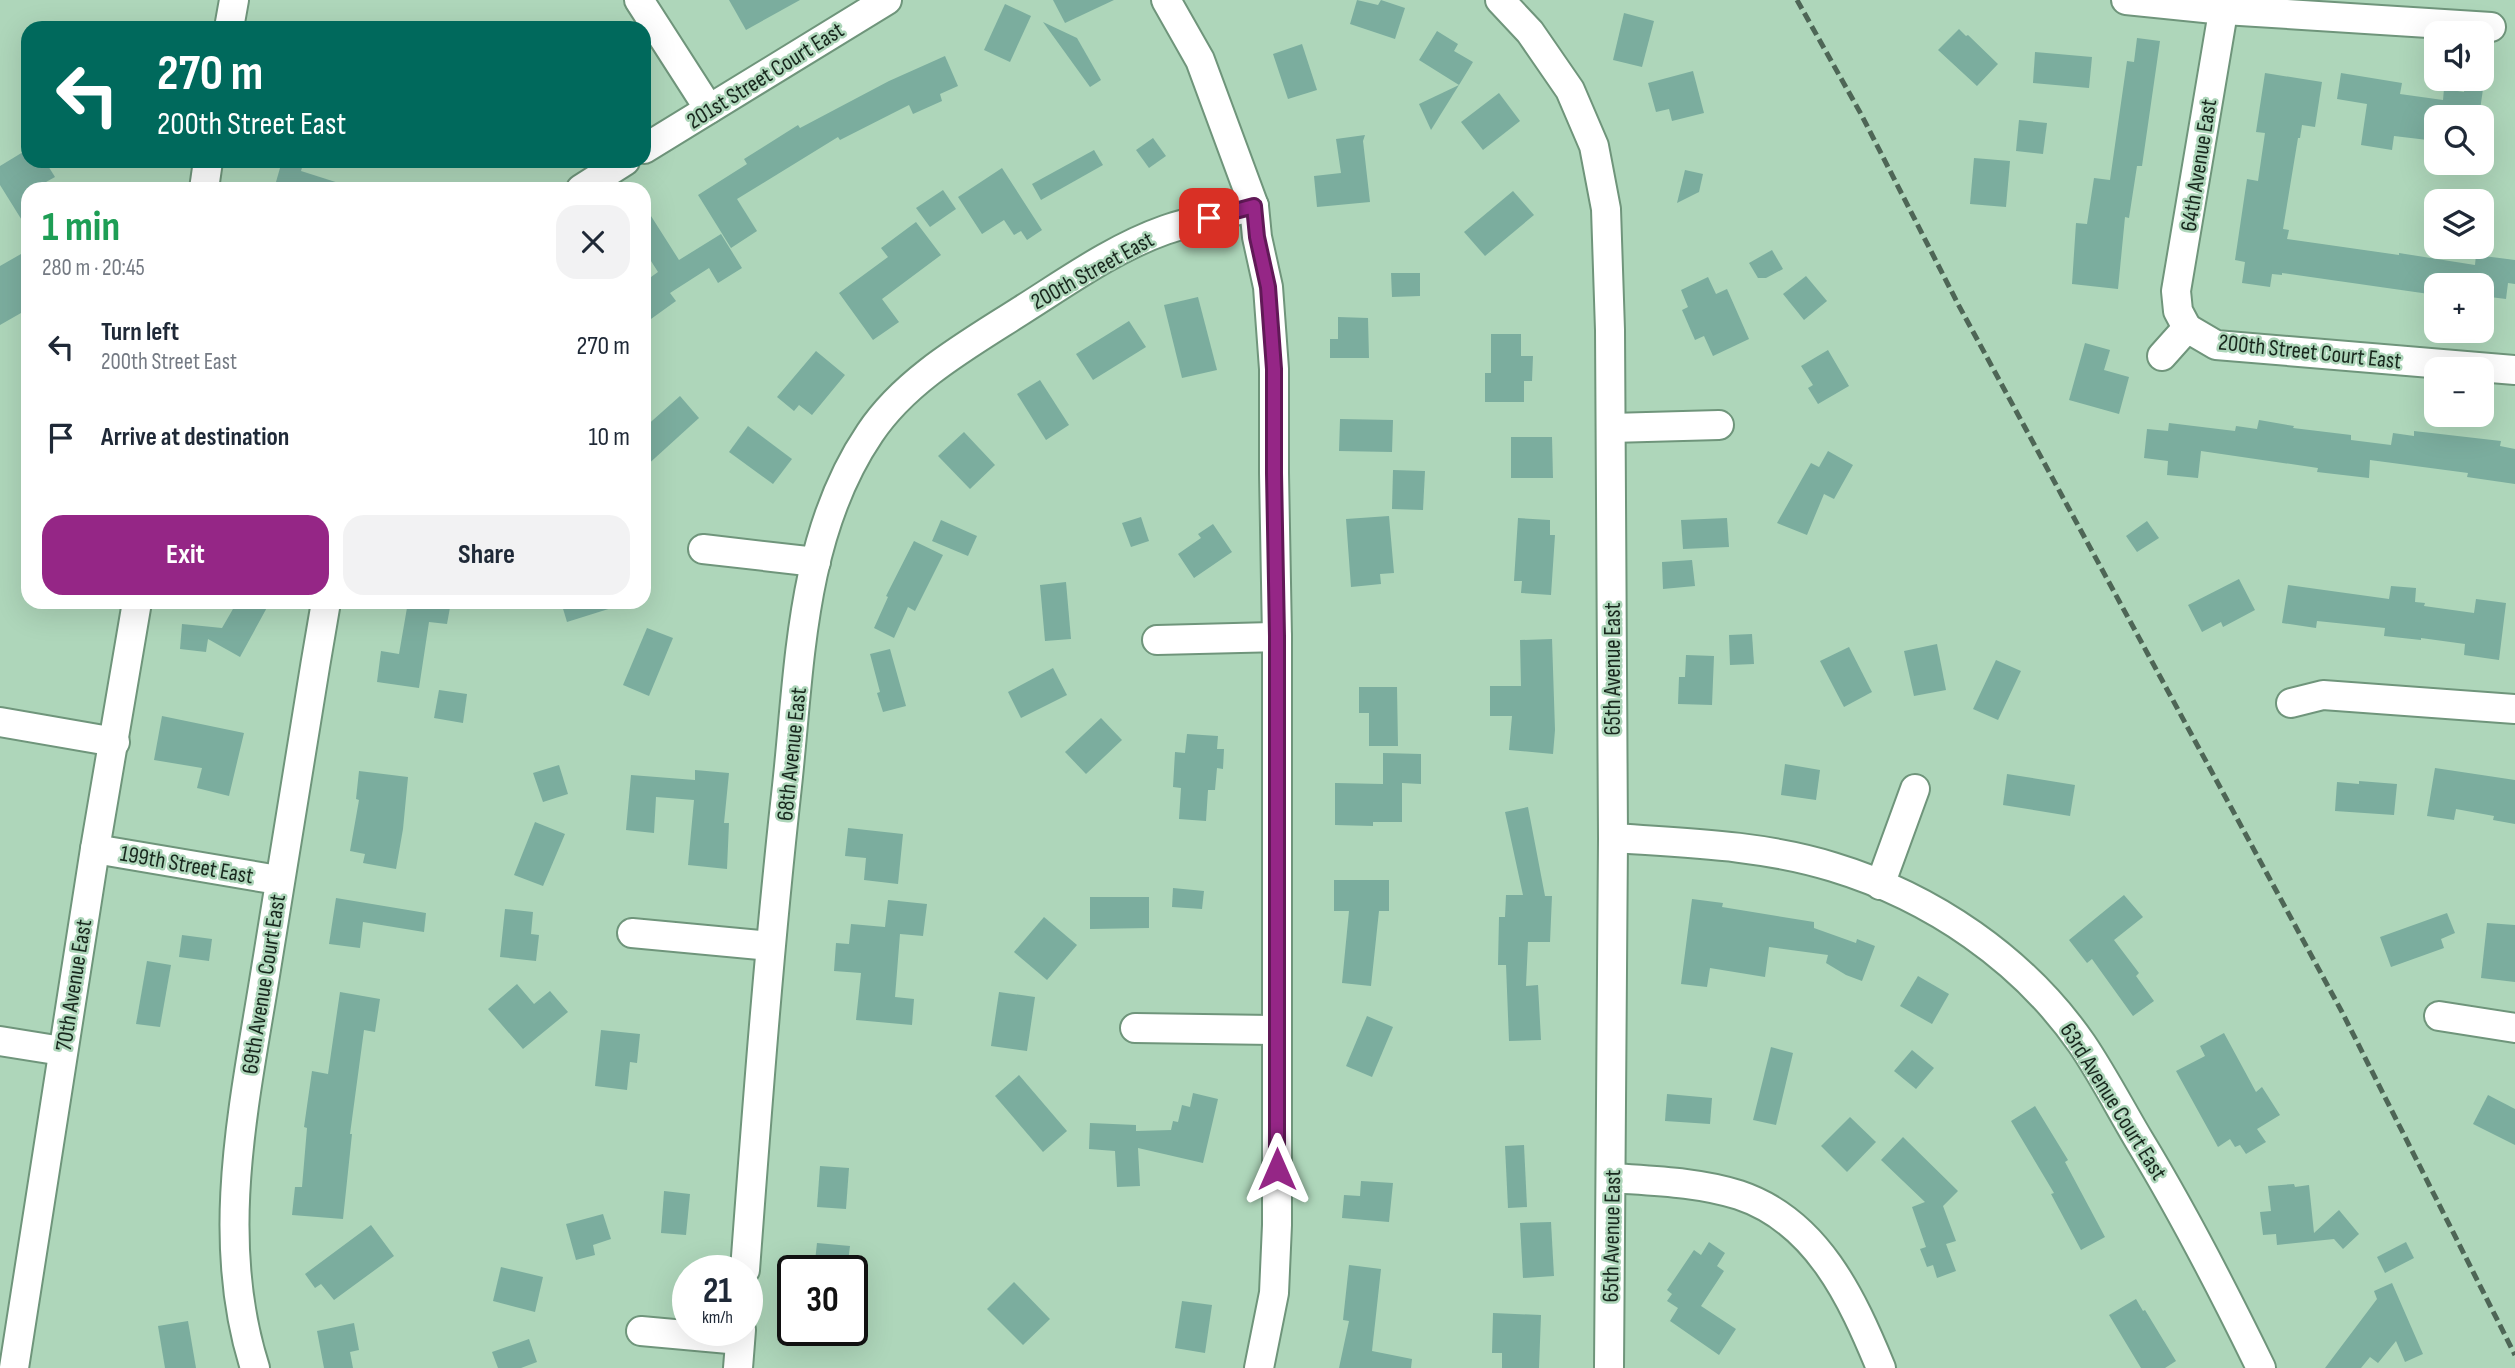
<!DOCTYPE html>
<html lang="en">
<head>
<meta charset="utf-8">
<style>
	:root { --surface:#fff; --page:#f2f2f3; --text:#1f2937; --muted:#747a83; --accent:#952686 }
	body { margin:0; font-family:"Sofia Sans Condensed",sans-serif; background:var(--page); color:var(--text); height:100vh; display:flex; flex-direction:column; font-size:26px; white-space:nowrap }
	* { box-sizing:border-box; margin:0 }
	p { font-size:23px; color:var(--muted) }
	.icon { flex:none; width:38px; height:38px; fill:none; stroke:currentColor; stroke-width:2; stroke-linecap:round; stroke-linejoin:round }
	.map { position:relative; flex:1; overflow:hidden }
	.side { position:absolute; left:21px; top:182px; width:630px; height:427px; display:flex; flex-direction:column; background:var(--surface); border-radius:21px; box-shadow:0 7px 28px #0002 }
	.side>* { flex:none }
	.hud { position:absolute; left:21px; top:21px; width:630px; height:147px; border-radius:21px; box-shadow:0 7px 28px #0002; background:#00695c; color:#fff; overflow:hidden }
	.fabs { position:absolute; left:2424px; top:21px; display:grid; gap:14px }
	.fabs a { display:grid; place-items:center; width:70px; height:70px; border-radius:14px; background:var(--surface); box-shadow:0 7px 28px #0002; font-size:35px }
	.speed { position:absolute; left:672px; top:1255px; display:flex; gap:14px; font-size:35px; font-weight:700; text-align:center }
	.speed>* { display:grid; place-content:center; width:91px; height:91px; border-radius:50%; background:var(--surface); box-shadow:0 7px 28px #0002; line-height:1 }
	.speed small { font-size:18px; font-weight:400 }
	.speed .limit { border:4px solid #111; border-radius:10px; background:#fff; color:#111 }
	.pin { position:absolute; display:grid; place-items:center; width:60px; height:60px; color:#fff; margin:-30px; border-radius:14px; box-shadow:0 4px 10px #0006 }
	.me { position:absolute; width:77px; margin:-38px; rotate:0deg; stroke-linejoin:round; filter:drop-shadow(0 0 5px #0008) }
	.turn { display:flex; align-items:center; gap:24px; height:147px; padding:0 21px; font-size:32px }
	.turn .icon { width:91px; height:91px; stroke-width:2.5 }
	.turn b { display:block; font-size:49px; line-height:60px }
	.round { display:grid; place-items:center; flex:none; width:74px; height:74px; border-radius:21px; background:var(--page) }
	.summary { display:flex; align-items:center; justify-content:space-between; height:119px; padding:0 21px }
	h1 { font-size:42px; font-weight:700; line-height:52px; color:#1e9e55 }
	.button { display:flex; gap:14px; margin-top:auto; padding:14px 21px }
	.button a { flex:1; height:80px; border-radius:21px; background:var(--accent); color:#fff; font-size:28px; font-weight:700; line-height:80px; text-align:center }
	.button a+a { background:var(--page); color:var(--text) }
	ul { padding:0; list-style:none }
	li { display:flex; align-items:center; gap:21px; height:91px; padding:0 21px }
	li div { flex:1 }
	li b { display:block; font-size:26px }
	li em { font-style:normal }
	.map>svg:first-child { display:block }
</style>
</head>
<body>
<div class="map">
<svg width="2515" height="1368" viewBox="0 0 2515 1368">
	<rect width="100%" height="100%" fill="#aed6ba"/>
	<g fill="#7bad9e">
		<polygon points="729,0 800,0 746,30"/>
		<polygon points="1053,0 1114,0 1065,23"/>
		<polygon points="1357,0 1378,5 1381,0 1405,8 1395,39 1350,24"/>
		<polygon points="1005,4 1031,16 1010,62 984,50"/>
		<polygon points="1624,13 1654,21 1642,67 1613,60"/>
		<polygon points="1043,22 1077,38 1101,80 1090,87"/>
		<polygon points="1959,29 1966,36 1968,35 1998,64 1977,86 1938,50"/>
		<polygon points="1437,31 1458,44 1454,51 1473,62 1459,85 1419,60"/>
		<polygon points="2137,38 2160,41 2142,166 2137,166 2129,218 2125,217 2118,289 2072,284 2076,223 2087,224 2094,178 2110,180 2127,61 2134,62"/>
		<polygon points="1302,44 1317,90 1288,99 1273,54"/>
		<polygon points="2035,52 2092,57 2089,88 2033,83"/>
		<polygon points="945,56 958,86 940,94 942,101 913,114 909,105 840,140 838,137 737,199 757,231 731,248 698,195 747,164 744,159 798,125 800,128 889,81"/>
		<polygon points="1693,71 1704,113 1672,121 1669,109 1656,112 1648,83"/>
		<polygon points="2265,73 2322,82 2315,127 2302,125 2300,138 2298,138 2283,229 2289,230 2287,239 2399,255 2399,253 2475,265 2476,255 2515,260 2515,284 2508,283 2506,299 2482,296 2482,285 2436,285 2436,295 2282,273 2282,275 2272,274 2270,287 2242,283 2245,262 2235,260 2247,179 2258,181 2265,133 2256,132"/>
		<polygon points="2341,73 2402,83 2400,94 2443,100 2444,89 2464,92 2466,79 2484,82 2479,117 2436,117 2436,141 2394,136 2392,150 2361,145 2367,104 2337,99"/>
		<polygon points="1459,85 1431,130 1419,104"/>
		<polygon points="1499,93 1520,121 1483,150 1461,122"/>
		<polygon points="2019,120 2047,123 2043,154 2016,151"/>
		<polygon points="1365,135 1363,141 1370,202 1317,207 1314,176 1341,173 1336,139"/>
		<polygon points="1153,138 1166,156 1149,168 1136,150"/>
		<polygon points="28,149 28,161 45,161 55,177 46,182 51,189 28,189 28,230 0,185 0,166"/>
		<polygon points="1094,150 1103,165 1041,200 1032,184"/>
		<polygon points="1974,158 2010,161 2006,207 1970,204"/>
		<polygon points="282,161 304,161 301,171 345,185 344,189 274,189"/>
		<polygon points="1002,168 1042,230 1027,240 1021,231 1014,235 1004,220 982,234 958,197"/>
		<polygon points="1685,170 1703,174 1699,192 1677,203"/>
		<polygon points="943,190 956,209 930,227 916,208"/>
		<polygon points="1513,191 1534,215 1485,256 1464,232"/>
		<polygon points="644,205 679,260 721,234 742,268 718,283 709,268 670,293 676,301 644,324 644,282 658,272 644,250"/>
		<polygon points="916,222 941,255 882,299 899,322 873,340 839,293 888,257 881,248"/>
		<polygon points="28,250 28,309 0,325 0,266"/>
		<polygon points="1772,250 1783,269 1766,278 1758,278 1749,263"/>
		<polygon points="1391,273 1420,273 1420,296 1392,297"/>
		<polygon points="1806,276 1827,301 1804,320 1783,294"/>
		<polygon points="1708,277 1716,294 1727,289 1749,339 1713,356 1704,336 1695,340 1682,310 1688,307 1681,290"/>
		<polygon points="1198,297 1217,370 1182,378 1164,305"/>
		<polygon points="1338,317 1368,318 1369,358 1330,358 1330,339 1338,339"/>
		<polygon points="1129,321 1146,347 1093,380 1076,354"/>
		<polygon points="1491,334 1521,334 1521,356 1533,356 1532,381 1524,381 1524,402 1485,402 1485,373 1491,373"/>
		<polygon points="2085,343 2110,350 2104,370 2129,377 2119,414 2069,400"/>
		<polygon points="1828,350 1849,386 1818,404 1808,388 1813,385 1801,366"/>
		<polygon points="816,351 845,375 812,415 799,405 794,411 777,397"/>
		<polygon points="1040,380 1069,425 1046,440 1017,394"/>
		<polygon points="680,396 699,418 644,468 644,428"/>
		<polygon points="1340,419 1393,420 1392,452 1339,451"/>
		<polygon points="2259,420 2294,426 2293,428 2351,435 2351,440 2391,445 2393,433 2414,436 2414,431 2501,441 2500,446 2515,449 2515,484 2467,477 2468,473 2370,460 2369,478 2317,472 2318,468 2201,451 2198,478 2167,475 2168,461 2144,458 2147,429 2168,431 2169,423 2235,431 2236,426 2257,429"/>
		<polygon points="748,426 792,459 773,484 729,452"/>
		<polygon points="964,432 995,465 970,489 938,456"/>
		<polygon points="1511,437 1552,437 1553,478 1511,478"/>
		<polygon points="1828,451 1853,465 1834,499 1824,494 1807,535 1777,523 1811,463 1819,467"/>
		<polygon points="1393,470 1425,471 1423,510 1392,509"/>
		<polygon points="1389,516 1394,573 1380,574 1381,584 1351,587 1346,519"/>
		<polygon points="1141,517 1149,541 1131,547 1122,523"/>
		<polygon points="1518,518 1550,520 1550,535 1555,535 1551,595 1521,593 1522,581 1514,581"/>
		<polygon points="1727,518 1729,547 1683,549 1681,520"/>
		<polygon points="941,520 977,536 968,556 932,541"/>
		<polygon points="2147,521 2159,538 2137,552 2126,536"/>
		<polygon points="1213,524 1232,552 1194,578 1178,554 1201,538 1198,534"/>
		<polygon points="914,541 943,555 915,611 908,607 894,638 874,628 888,597 886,596"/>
		<polygon points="1692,560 1695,586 1663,589 1662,562"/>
		<polygon points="2239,579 2255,610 2223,627 2221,622 2202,632 2188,605"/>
		<polygon points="1066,582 1071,639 1045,641 1040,585"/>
		<polygon points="2288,585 2389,599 2391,586 2416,588 2415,602 2425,603 2424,606 2474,613 2476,599 2506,603 2499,660 2464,655 2465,644 2421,638 2421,640 2384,636 2385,628 2317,621 2316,628 2282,623"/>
		<polygon points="237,602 270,602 240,657 208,639 206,652 180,649 182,624 222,628"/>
		<polygon points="408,602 451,602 447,624 429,622 419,688 377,682 381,651 399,654"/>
		<polygon points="561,602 617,602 618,606 567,622"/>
		<polygon points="647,628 673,638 649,696 623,685"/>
		<polygon points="1752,634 1754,664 1730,665 1729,635"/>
		<polygon points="1552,639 1555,730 1553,754 1509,750 1512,716 1490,716 1490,686 1521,686 1520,640"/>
		<polygon points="1937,644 1946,690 1914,696 1904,651"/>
		<polygon points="1849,647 1872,692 1844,707 1820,661"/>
		<polygon points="890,649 906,706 883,712 877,693 880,692 870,654"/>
		<polygon points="1686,655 1714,656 1712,705 1678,704 1679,677 1685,677"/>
		<polygon points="1996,660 2021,671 1998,720 1973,709"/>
		<polygon points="1053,668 1067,695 1021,718 1008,692"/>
		<polygon points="1359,687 1397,687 1398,746 1369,746 1369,713 1359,713"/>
		<polygon points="439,690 467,694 463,723 434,718"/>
		<polygon points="162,716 244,733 229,796 197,788 202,768 154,760"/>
		<polygon points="1101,718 1122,740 1086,774 1065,752"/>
		<polygon points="1187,734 1218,736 1217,749 1224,749 1223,769 1217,768 1215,790 1208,790 1206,821 1179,819 1181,788 1173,787 1175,752 1185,753"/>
		<polygon points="1383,753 1421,754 1421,784 1402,783 1402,822 1373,822 1373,826 1335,825 1335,783 1383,784"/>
		<polygon points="1785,764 1820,770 1816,800 1781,795"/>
		<polygon points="559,765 568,794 543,802 533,773"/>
		<polygon points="2435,768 2515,780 2515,824 2493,820 2494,816 2456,809 2454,820 2427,816"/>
		<polygon points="695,770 729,773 724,823 729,823 727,869 688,865 694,800 656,797 654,833 626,830 631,775 695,780"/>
		<polygon points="359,771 408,777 403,829 396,869 363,863 365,854 350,851 359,800 356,799"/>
		<polygon points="2007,774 2075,785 2070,816 2003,805"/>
		<polygon points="2359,781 2397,784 2394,815 2335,811 2337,782 2359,784"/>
		<polygon points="1528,807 1545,896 1552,896 1550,942 1528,942 1526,986 1538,985 1541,1040 1509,1041 1506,965 1498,965 1499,917 1505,917 1506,895 1523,895 1505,812"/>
		<polygon points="535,822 565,834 543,886 514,875"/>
		<polygon points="848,828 903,834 898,884 864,880 866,858 845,856"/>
		<polygon points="1334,880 1389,880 1389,911 1379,911 1371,986 1342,983 1349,911 1334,911"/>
		<polygon points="1173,888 1204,891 1202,909 1172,907"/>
		<polygon points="2124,895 2143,917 2114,940 2139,973 2136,976 2154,1001 2133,1016 2092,959 2087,963 2069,940"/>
		<polygon points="1090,897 1149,897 1149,928 1090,929"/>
		<polygon points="336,898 426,913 424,932 363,922 360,948 329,944"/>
		<polygon points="1692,899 1723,903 1722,907 1814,922 1814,928 1856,943 1857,939 1875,946 1862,981 1846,975 1826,963 1828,955 1769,947 1765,977 1710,968 1707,987 1681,984"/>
		<polygon points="888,900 927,904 923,936 900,934 895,997 914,999 912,1025 856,1020 861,973 834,971 836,943 849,944 851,924 885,927"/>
		<polygon points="505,909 533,912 531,934 539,935 536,961 500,957"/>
		<polygon points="2447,913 2455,933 2441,939 2444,948 2391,967 2380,937"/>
		<polygon points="1044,917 1077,945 1047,980 1014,952"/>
		<polygon points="2487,923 2515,925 2515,982 2481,978"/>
		<polygon points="182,935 212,939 209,961 179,957"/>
		<polygon points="147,961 171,965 160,1027 136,1024"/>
		<polygon points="1918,976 1949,994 1932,1024 1900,1006"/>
		<polygon points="517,984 534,1004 550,991 568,1012 523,1049 488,1009"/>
		<polygon points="340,992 380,999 375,1032 364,1030 350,1134 352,1134 343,1219 292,1215 295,1187 302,1187 307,1128 304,1127 312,1071 328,1074"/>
		<polygon points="999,992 1035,997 1027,1051 991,1046"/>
		<polygon points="1367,1016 1393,1027 1372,1077 1346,1066"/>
		<polygon points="601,1030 640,1034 637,1063 630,1062 627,1090 595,1086"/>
		<polygon points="2224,1033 2256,1092 2262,1087 2280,1115 2257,1129 2266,1142 2246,1154 2240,1145 2235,1147 2230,1139 2218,1147 2176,1071 2205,1056 2200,1046"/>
		<polygon points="1771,1047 1793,1053 1776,1125 1753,1120"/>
		<polygon points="1912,1050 1934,1068 1916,1089 1894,1071"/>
		<polygon points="1019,1075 1067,1131 1043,1152 995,1096"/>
		<polygon points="1193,1093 1218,1099 1203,1163 1138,1148 1140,1186 1117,1187 1115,1151 1089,1149 1090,1123 1136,1125 1136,1131 1171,1130 1173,1121 1178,1122 1182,1105 1190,1107"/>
		<polygon points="1667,1094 1712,1098 1710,1124 1665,1121"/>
		<polygon points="2488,1095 2515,1109 2515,1145 2473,1124"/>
		<polygon points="2035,1106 2068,1160 2065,1162 2105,1237 2081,1250 2051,1194 2054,1193 2011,1121"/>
		<polygon points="1850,1117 1876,1142 1847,1172 1821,1146"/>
		<polygon points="1903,1137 1958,1191 1943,1206 1956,1241 1946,1244 1956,1271 1937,1278 1933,1265 1927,1267 1920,1249 1926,1247 1912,1207 1925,1202 1881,1160"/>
		<polygon points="1524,1145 1527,1207 1508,1208 1505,1146"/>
		<polygon points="820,1166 849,1168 846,1209 817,1207"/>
		<polygon points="1361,1181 1393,1183 1389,1222 1342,1218 1344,1195 1360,1196"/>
		<polygon points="2294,1184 2295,1187 2309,1185 2314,1233 2339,1210 2359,1234 2343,1249 2334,1239 2277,1245 2276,1234 2263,1235 2260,1212 2271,1211 2268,1186"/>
		<polygon points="664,1191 690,1194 686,1235 661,1233"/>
		<polygon points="603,1214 611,1239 593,1245 595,1255 576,1260 566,1224"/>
		<polygon points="1551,1222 1554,1276 1523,1278 1520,1223"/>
		<polygon points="371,1225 394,1256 334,1300 321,1284 315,1288 305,1274"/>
		<polygon points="1709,1242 1725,1253 1717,1266 1724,1271 1701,1306 1736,1329 1719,1355 1670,1321 1678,1308 1667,1301 1672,1294 1667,1290 1694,1250 1701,1255"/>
		<polygon points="2406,1242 2414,1258 2385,1273 2377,1257"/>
		<polygon points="817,1243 850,1246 847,1270 814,1270"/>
		<polygon points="1349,1265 1381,1269 1372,1351 1412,1359 1411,1368 1339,1368 1349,1321 1343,1320"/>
		<polygon points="501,1267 543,1277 535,1312 493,1301"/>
		<polygon points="1014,1282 1050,1319 1023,1345 987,1309"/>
		<polygon points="2392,1283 2423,1354 2405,1362 2396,1341 2378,1363 2370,1357 2361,1368 2325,1368 2377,1299 2374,1291"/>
		<polygon points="2136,1299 2143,1311 2145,1310 2176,1361 2165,1368 2141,1368 2109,1315"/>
		<polygon points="1182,1301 1212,1305 1205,1353 1175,1348"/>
		<polygon points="1493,1313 1541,1315 1539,1368 1502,1368 1502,1353 1492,1353"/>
		<polygon points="188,1321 196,1368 165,1368 158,1326"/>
		<polygon points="354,1323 359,1350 350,1352 353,1368 324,1368 317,1331"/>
		<polygon points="529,1339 537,1362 521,1368 498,1368 492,1352"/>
	</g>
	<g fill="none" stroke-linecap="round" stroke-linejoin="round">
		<defs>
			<g id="minor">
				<polyline points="639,0 709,109"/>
				<polyline points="1166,0 1200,60 1254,206 1257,237 1268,287 1274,369 1274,473 1277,637 1277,1225 1274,1293 1259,1368"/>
				<polyline points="1500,0 1530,32 1570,90 1594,146 1606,209 1610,330 1613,838 1609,1368"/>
				<polyline points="2126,0 2224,10 2491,27"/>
				<polyline points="229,28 234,0"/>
				<polyline points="644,149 887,0"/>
				<polyline points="204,189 208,161"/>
				<polyline points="581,189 625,161"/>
				<polyline points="2187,328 2178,311 2176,291 2225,0"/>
				<polyline points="2162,356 2187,328 2216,345 2515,370"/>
				<polyline points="1611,428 1719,425"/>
				<polyline points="703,549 816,562"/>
				<polyline points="1157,640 1277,637"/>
				<polyline points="2291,703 2323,695 2515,709"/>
				<polyline points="0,722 115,742"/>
				<path d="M1613,838C1687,843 1762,845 1833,867C1932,897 2023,959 2082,1044C2103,1075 2120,1108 2139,1140C2184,1214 2223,1290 2261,1368"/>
				<polyline points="95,849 278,880"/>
				<polyline points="1880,885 1915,789"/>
				<polyline points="632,933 770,946"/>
				<polyline points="2439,1016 2515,1028"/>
				<polyline points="1135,1028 1277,1030"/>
				<polyline points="0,1041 62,1051"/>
				<path d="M1612,1178C1654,1181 1698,1182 1739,1195C1817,1221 1852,1298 1881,1368"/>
				<path d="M745,1270C757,1109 769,948 787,786C800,667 800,536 870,433C906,379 969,344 1022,310C1068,281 1114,248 1165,230C1194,220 1225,214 1254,206"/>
				<polyline points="641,1331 740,1340"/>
				<polyline points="14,1368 95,849 137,602"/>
				<path d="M255,1368C213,1237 245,1101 266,969C285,846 305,724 326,602"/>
				<polyline points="738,1368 741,1330"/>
			</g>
		</defs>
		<use href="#minor" stroke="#6f957b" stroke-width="32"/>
		<use href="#minor" stroke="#fff" stroke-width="28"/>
		<polyline stroke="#4e6656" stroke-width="5" stroke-dasharray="10 5" stroke-linecap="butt" points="1797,0 1861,114 1958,304 2342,1012 2515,1355"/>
	</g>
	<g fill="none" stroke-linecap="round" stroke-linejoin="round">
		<defs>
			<polyline id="route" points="1209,218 1254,206 1257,237 1268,287 1274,369 1274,473 1277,636 1277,1169"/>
		</defs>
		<use href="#route" stroke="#611957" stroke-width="18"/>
		<use href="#route" stroke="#952686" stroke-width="12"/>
	</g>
	<g text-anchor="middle" stroke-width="5" stroke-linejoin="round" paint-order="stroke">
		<g font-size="23" fill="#18271d" stroke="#aed6ba">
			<text transform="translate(765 75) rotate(-32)" y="8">201st Street Court East</text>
			<text transform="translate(2198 165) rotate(-81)" y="8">64th Avenue East</text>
			<text transform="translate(1092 270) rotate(-29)" y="8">200th Street East</text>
			<text transform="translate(2310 351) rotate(6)" y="8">200th Street Court East</text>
			<text transform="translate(1612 669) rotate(-90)" y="8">65th Avenue East</text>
			<text transform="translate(791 754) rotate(-84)" y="8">68th Avenue East</text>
			<text transform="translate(187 864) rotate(10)" y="8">199th Street East</text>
			<text transform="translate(263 984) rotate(-81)" y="8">69th Avenue Court East</text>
			<text transform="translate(73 985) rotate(-81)" y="8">70th Avenue East</text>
			<text transform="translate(2114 1101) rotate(58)" y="8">63rd Avenue Court East</text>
			<text transform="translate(1611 1236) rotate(-89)" y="8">65th Avenue East</text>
		</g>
	</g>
</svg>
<div class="fabs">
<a><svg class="icon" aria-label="sound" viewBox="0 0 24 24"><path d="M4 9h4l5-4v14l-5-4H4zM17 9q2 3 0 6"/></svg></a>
<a><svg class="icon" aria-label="search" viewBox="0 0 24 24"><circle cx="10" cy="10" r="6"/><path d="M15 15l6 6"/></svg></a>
<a><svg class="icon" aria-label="layers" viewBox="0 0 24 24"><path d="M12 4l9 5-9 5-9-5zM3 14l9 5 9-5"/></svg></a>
<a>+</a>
<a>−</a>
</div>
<div class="speed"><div>21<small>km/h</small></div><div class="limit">30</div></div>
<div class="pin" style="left:1209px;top:218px;background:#d93025"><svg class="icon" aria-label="arrive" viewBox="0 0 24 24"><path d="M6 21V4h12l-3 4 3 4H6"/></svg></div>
<svg class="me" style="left:1277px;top:1169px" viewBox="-20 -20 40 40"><path d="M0-17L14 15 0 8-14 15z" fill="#952686" stroke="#fff" stroke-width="4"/></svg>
<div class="hud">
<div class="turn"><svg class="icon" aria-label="left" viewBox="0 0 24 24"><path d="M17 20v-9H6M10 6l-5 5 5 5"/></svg><div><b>270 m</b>200th Street East</div></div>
</div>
<section class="side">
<div class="summary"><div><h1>1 min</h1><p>280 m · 20:45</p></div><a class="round"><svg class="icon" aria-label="close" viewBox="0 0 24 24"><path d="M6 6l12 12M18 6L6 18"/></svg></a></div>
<ul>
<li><svg class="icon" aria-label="left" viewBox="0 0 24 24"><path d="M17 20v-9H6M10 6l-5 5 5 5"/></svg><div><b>Turn left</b><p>200th Street East</p></div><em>270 m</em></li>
<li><svg class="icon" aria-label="arrive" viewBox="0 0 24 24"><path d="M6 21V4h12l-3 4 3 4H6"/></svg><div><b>Arrive at destination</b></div><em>10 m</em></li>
</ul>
<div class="button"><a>Exit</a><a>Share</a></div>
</section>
</div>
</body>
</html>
